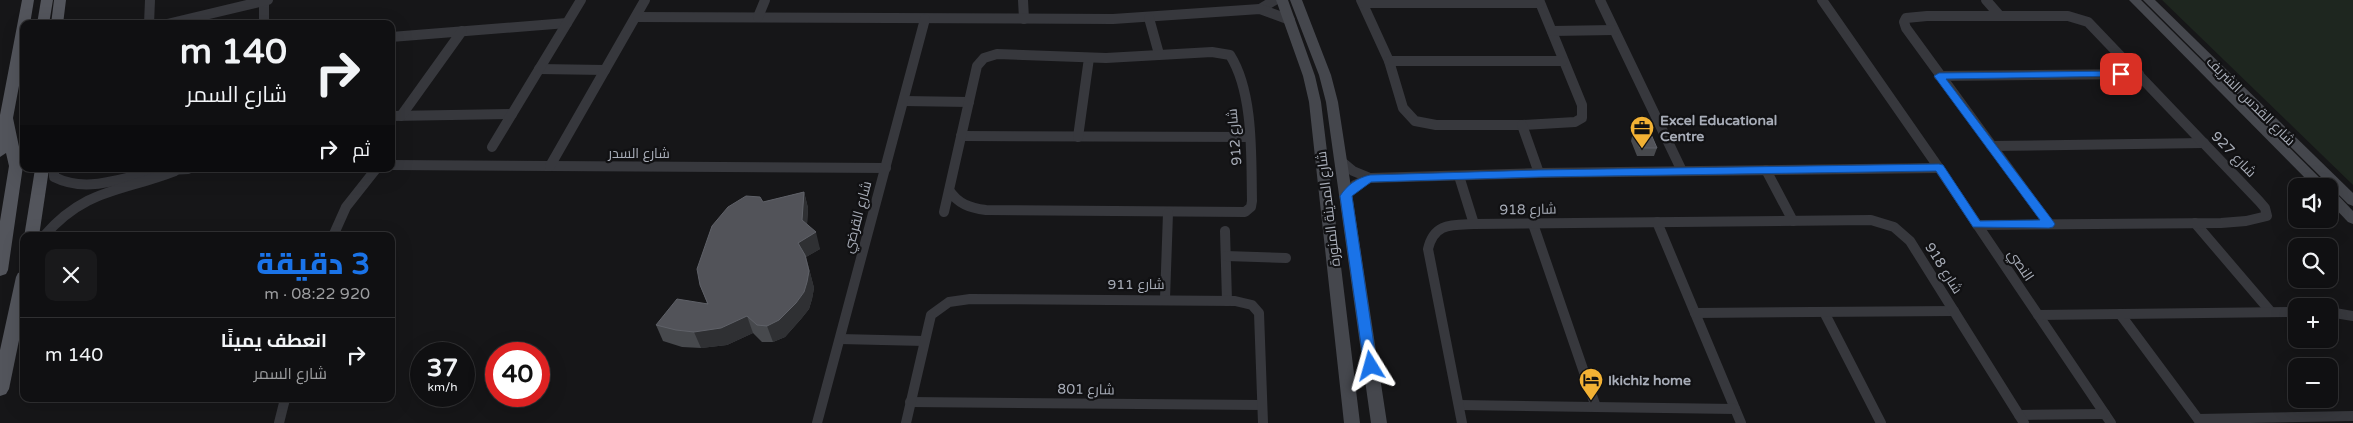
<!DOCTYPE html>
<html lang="ar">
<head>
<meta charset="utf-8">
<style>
	:root { --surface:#101012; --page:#19191b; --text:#f1f3f6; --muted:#9c9d9f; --line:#303032; --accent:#1a73e8 }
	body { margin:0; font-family:"Varela Round",Cairo,sans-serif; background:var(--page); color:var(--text); direction:rtl; height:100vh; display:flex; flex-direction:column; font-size:19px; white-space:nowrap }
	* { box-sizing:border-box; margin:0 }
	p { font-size:16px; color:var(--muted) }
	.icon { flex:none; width:28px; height:28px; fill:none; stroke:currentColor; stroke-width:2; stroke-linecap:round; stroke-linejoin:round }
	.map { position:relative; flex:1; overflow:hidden; direction:ltr }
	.drawer { position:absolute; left:20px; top:232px; width:375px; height:170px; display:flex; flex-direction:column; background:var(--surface); border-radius:10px; box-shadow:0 5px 20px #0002,0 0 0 1px var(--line); direction:rtl }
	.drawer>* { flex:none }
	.hud { position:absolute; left:20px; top:20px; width:375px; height:152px; border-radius:10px; box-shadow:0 5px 20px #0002,0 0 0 1px var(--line); direction:rtl; background:#101012; color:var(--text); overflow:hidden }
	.buttons { position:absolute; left:2288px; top:178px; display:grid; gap:10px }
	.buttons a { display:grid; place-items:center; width:50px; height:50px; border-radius:10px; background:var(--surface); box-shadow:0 5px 20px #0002,0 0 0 1px var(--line); font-size:25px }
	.speed { position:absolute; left:410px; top:342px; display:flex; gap:10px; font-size:25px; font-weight:700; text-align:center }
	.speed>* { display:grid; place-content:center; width:65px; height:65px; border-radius:50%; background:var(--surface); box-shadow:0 5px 20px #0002,0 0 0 1px var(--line); line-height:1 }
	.speed small { font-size:12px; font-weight:400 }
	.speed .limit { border:8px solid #d22; background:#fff; color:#111 }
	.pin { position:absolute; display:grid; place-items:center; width:42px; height:42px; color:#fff; margin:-21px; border-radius:10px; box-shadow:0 2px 8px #0006 }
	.me { position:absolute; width:55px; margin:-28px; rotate:352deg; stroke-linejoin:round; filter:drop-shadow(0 0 4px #0008) }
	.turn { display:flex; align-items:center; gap:18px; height:105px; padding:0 25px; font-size:22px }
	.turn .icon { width:65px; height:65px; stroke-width:2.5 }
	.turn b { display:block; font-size:35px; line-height:42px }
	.then { display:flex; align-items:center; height:48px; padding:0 25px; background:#0003; gap:10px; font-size:19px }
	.round { display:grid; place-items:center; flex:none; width:52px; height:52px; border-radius:10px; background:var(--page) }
	.summary { display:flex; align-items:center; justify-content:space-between; height:85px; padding:0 25px }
	h1 { font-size:30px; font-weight:800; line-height:38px; color:var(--accent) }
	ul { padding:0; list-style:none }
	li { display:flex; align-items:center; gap:15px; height:75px; padding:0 25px; border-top:1px solid var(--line) }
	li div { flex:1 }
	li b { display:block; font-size:19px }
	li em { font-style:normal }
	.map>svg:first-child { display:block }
</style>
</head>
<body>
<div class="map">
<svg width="2353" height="423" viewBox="0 0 2353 423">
	<rect width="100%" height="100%" fill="#161618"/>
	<polygon fill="#1e261f" points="2162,0 2353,0 2353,185"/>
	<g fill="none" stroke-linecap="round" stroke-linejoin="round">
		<g stroke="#37383d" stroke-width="10">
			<polyline points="1023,0 1024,19"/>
			<polyline points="1361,0 1389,61 1403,108 1415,121 1436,125 1522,125 1575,122 1582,118 1582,105 1539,0"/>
			<polyline points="1600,0 1682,171"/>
			<polyline points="1822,0 1939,168 2111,423"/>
			<polyline points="1986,0 2000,16"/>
			<polyline points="264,1 264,24"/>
			<polyline points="1363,3 1540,3"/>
			<polyline points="1260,9 1275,0"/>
			<polyline points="636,17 1113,19 1260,9 1290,20"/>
			<polyline points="758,17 765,0"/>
			<polyline points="1149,18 1159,54"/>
			<polyline points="149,24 150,0"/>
			<polyline points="167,24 268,0"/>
			<polyline points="1552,31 1614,30"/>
			<polyline points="391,37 567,23"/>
			<polyline points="1389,61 1563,61"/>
			<polyline points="539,69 605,70"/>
			<polyline points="1939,76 2139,74"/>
			<polyline points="904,101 969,102"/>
			<polyline points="391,116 512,114"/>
			<polyline points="401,116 462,31"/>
			<polyline points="1522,125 1539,173"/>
			<polyline points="961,136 1250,137"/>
			<polyline points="1078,137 1089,58"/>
			<polyline points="1991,146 2204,143"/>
			<polyline points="492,147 581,0"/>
			<polyline points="1341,161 1353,171 1370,178"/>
			<polyline points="391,165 886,168"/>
			<polyline points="550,166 645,0"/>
			<path d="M54,169V177C86,193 117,179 149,173C162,170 175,170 188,169"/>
			<polyline points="1766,170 1793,221"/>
			<polyline points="1459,176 1474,224"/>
			<polyline points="1346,196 1355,185 1370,178 1539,173 1939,168"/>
			<path d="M944,212L977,66L984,58L997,54L1106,58L1212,52L1230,55C1254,93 1251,157 1252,201L1251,207L1245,212L986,210C970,208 958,204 949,190"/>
			<polyline points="1657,222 1741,423"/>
			<polyline points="2195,223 2271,312"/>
			<polyline points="1533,224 1596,407"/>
			<polyline points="1977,225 2221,223 2246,221 2267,216 2265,208 2259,201 2088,22 2068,16 1927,16 1906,18 1904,22 1906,28 2049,224"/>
			<polyline points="1225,231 1227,301"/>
			<path d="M44,236C86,188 121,192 175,171"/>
			<polyline points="333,236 346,207 376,169"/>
			<polyline points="1226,256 1286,258"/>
			<polyline points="1165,299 1168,213"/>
			<polyline points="1824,312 1881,423"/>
			<polyline points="2329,312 2353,316"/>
			<polyline points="1695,313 1954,311"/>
			<polyline points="2120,314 2201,423"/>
			<polyline points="2038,315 2296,312"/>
			<polyline points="840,339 924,341"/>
			<polyline points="910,402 1262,405"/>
			<polyline points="1459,405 1735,409"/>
			<polyline points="2019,415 2105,414"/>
			<polyline points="2198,419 2353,416"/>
			<polyline points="279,423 285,399"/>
			<polyline points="817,423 925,19"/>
			<polyline points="906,423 931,315 949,302 970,299 1235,301 1252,305 1259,313 1263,423"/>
			<path d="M1462,423L1428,249C1434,223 1451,225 1474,224L1871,220L1894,227L1910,241L2024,423"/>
		</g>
		<g fill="#45474d" fill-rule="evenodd">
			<polygon points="1276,0 1288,0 1315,76 1321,102 1360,423 1344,423 1309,102 1303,76"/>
			<polygon points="1290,0 1302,0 1331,75 1338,102 1387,423 1371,423 1326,102 1319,75"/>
			<polygon points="2129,0 2141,0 2328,186 2313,186"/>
			<polygon points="2143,0 2155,0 2353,193 2353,206 2348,204"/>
			<polygon points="2329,190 2334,191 2353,211 2353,224 2348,222 2329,202"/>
		</g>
		<g fill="#53555c" fill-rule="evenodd">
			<polygon points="22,0 34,0 30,24 24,24 24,59 13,118 23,166 8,270 6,274 0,276 0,221 9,166 6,153 0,157 0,115"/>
			<polygon points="41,0 53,0 49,24 37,24"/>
			<polygon points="54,0 66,0 63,24 51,24"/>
			<polygon points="35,169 49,169 39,236 24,237"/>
			<polygon points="24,271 24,316 9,389 6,394 0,396 0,350 16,277 18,273"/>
		</g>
	</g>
	<g fill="#47494d">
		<polygon points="1633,132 1657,148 1654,156 1637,156 1631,141"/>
		<polygon points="804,192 808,208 807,225 820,249 806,257 814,288 812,299 809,309 801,319 785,337 773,342 762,342 753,333 727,345 701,348 682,347 663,341 656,325 707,303 700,285 763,202"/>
	</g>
	<g fill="#2f3033">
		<polygon points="804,192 808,208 806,237 802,220"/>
		<polygon points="816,232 820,249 806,257 814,288 812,299 809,309 801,319 785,337 773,342 767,326 798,243"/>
		<polygon points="747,316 753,333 727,345 701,348 694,332"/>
	</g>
	<g fill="#525359" stroke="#5f6168">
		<polygon points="1633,132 1650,132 1657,148 1640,148"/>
		<polygon points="804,192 802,220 816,232 798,243 805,255 809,271 807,282 804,292 796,303 779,320 767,326 757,325 747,316 721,328 694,332 676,330 656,325 677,299 708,304 700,285 697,269 712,226 728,207 746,196 760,197 763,202"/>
	</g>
	<path fill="#1a73e8" stroke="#114b97" d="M2121,71L2125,72V76L1946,79L2053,221L2055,224L2053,227L2049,228L1973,227L1936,171L1539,177L1371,182L1352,196L1377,366L1371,371L1364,366L1340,196C1347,185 1357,178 1370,175L1539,170L1939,164L1943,165L1980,221L2040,220L1934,76L1939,73Z"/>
	<defs>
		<symbol id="office-pin" viewBox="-11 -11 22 30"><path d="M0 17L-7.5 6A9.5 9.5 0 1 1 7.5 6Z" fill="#f2b134" stroke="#111113"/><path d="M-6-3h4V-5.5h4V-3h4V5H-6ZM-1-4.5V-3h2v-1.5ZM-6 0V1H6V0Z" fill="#111"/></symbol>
		<symbol id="hotel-pin" viewBox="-11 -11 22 30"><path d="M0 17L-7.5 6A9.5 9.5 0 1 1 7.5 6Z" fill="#f2b134" stroke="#111113"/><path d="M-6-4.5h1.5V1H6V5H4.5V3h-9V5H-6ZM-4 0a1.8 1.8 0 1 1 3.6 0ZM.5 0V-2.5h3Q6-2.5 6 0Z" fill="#111"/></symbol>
	</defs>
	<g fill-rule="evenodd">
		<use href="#office-pin" x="1628" y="114" width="28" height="38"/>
		<use href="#hotel-pin" x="1577" y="366" width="28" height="38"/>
	</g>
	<g text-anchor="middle" stroke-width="4.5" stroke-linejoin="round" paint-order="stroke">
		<g font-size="14" fill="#a8adb8" stroke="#111113">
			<text transform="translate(2251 101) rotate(45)" y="5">شارع القدس الشريف</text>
			<text transform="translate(1234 137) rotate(-95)" y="5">شارع 912</text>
			<text x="639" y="158">شارع السدر</text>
			<text transform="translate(2234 154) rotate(46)" y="5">شارع 927</text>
			<text transform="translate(1328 209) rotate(-97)" y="5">شارع المدينة المنورة</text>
			<text transform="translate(1528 209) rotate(-1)" y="5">شارع 918</text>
			<text transform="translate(857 217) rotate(-75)" y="5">شارع القرضي</text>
			<text transform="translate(2021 265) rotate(56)" y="5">النصي</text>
			<text transform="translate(1944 268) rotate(58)" y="5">شارع 918</text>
			<text x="1136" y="289">شارع 911</text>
			<text transform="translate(1086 389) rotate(1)" y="5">شارع 801</text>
		</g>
		<g font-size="14" font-weight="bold" fill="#a8adb8" stroke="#111113" text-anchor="start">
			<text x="1660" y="125">Excel Educational<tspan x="1660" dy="16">Centre</tspan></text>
			<text x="1608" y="385">Ikichiz home</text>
		</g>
	</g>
</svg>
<div class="buttons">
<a><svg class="icon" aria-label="sound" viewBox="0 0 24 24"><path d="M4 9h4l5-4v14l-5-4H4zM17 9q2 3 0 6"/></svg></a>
<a><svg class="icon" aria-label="search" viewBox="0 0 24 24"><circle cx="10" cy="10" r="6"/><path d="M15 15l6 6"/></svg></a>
<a>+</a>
<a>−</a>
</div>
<div class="speed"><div>37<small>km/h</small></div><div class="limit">40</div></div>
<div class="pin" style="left:2121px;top:74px;background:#d93025"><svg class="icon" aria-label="arrive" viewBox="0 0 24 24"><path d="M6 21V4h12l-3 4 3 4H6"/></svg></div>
<svg class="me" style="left:1371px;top:366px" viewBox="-20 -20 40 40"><path d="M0-17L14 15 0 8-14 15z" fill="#1a73e8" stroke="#fff" stroke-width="4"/></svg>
<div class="hud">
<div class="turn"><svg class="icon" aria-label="right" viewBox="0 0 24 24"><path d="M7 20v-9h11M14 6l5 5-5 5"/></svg><div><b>140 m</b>شارع السمر</div></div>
<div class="then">ثم<svg class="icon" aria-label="right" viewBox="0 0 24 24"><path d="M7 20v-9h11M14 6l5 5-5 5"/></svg></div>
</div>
<section class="drawer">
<div class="summary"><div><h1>3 دقيقة</h1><p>920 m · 08:22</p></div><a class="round"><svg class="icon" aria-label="close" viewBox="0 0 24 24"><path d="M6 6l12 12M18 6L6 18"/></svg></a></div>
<ul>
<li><svg class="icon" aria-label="right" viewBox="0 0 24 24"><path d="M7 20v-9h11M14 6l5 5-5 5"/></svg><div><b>انعطف يمينًا</b><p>شارع السمر</p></div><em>140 m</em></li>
</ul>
</section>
</div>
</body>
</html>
